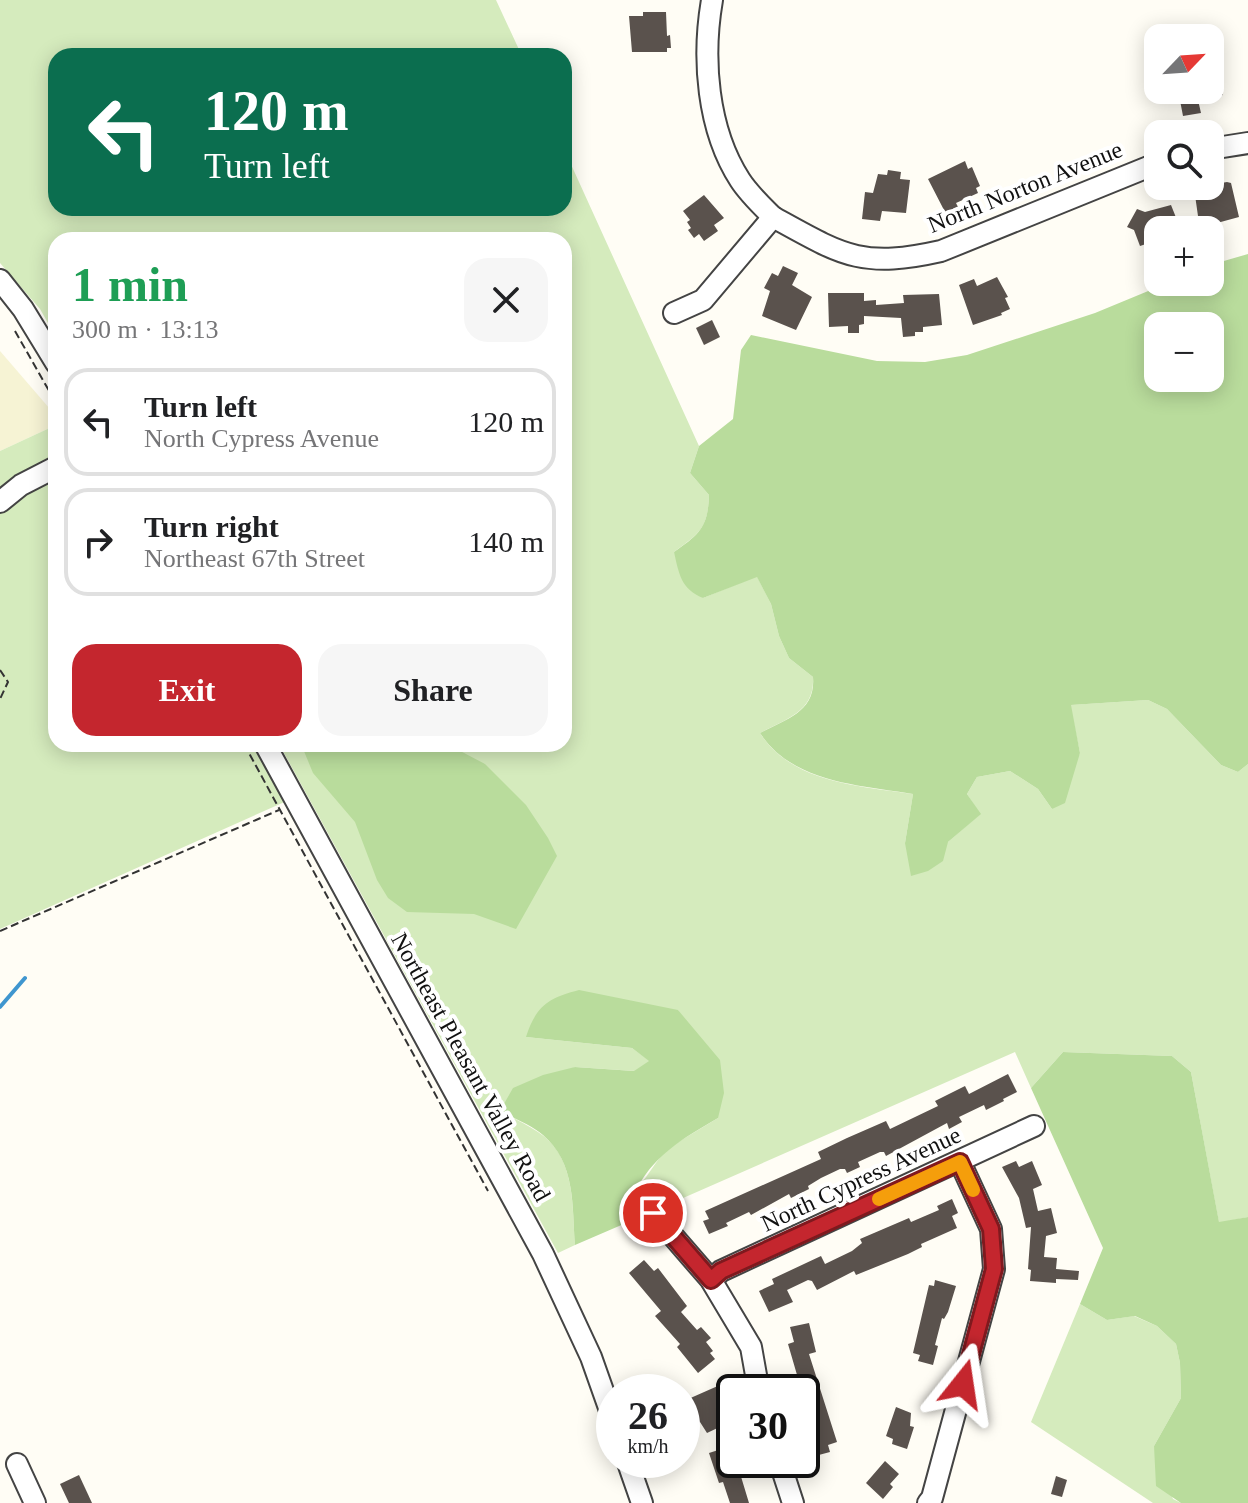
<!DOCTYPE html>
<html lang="en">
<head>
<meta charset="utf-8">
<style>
	:root { --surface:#fff; --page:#f6f6f6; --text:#202124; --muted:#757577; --line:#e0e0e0; --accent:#c4262e }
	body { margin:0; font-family:"Times New Roman",serif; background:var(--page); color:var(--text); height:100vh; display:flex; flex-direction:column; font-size:30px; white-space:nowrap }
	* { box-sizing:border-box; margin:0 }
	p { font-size:26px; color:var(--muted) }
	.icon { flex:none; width:44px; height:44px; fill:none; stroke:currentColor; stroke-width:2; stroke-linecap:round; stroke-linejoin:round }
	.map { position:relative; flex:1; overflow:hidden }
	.details { position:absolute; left:48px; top:232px; width:524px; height:520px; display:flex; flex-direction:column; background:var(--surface); border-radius:24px; box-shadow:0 4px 20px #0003 }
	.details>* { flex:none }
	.banner { position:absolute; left:48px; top:48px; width:524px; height:168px; border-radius:24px; box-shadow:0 4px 20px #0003; background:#0b6e4f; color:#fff; overflow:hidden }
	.needle { width:52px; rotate:65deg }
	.tools { position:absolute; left:1144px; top:24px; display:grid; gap:16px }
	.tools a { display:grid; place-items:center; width:80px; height:80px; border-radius:16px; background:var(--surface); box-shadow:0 4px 20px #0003; font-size:40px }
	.speed { position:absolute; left:596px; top:1374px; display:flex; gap:16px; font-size:40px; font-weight:700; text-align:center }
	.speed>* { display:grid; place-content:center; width:104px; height:104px; border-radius:50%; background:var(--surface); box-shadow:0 4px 20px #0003; line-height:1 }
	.speed small { font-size:20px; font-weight:400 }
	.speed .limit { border:4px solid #111; border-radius:12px; background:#fff; color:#111 }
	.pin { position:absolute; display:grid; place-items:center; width:68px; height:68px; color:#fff; margin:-34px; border:4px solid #fff; border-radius:50%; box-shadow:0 2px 8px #0007 }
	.me { position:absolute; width:88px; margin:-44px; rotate:15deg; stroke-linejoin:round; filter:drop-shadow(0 0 6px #0008) }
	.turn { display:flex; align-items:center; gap:28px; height:168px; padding:0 24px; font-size:36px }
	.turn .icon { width:104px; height:104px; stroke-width:2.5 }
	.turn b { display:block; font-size:56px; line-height:68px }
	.round { display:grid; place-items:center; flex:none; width:84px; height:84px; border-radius:24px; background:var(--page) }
	.summary { display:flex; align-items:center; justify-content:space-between; height:136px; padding:0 24px }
	h1 { font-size:48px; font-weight:700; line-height:60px; color:#1e9e55 }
	.action { display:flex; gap:16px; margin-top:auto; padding:16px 24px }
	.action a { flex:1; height:92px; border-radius:24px; background:var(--accent); color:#fff; font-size:32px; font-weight:700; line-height:92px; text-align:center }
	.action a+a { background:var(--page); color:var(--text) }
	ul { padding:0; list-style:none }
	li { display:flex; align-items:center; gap:24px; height:108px; margin:0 16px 12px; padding:0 8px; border:4px solid var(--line); border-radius:24px }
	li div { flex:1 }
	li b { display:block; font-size:30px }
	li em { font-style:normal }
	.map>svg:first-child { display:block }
</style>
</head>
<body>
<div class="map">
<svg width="1248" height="1503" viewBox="0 0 1248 1503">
	<rect width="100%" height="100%" fill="#fffdf5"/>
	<polygon fill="#f6f3d4" points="0,351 56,416 56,425 0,451"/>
	<g fill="#d5ebbd">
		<path d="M0,0H496L522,56H56V208H564V149L699,446L690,473L709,495C708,528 700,533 674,552L703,598L757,576L771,604L779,636L789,658L813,677C815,712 786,719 760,733C792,783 859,786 913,794L905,843L948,842L980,814L967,794L977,777L1010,771L1038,789L1052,809L1080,753L1070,705L1148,700L1167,709L1221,765L1238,772L1248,764V1217L1219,1223L1191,1072L1172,1056L1063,1052L1031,1088L1015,1052L633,1220L632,1197L665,1150L718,1118L678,1010L526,1037L632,1048L650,1061L635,1071L575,1067L500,1111C513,1118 526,1124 538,1132C576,1156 572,1206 575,1245L558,1253L279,744H564V240H56V337L40,309L0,263Z"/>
		<polygon points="56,425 56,744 255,744 289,800 0,929 0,451"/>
		<polygon points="1080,1304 1107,1320 1134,1316 1157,1326 1176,1344 1180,1363 1181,1398 1154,1446 1173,1499 1181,1503 1153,1503 1031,1422"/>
	</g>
	<g fill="#b9dc9c" fill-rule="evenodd">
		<path d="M1248,254V764L1238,772L1221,765L1167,709L1148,700L1071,705L1080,753L1065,803L1052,809L1038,789L1010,771L977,777L967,794L981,814L948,842L943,861L928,871L911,876L905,843L913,794C859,785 793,783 760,733C786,719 816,712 813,677L789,658L779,636L771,604L757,577L703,598C681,589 679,574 674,552C700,534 708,527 709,495L690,473L699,446L733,419L741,350L751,335L877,361L925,362L967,355L1095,313L1170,282H1210V265ZM1158,326H1210V378H1158Z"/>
		<polygon points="301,744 447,744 485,764 526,805 548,838 557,856 516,929 474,914 407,912 388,898 377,880 355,822 313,773"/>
		<path d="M579,990L678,1010L720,1060L724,1093L718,1118C684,1138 651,1156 634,1195C631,1202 633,1212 633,1220L575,1245C572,1206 576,1163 543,1135C531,1125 513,1118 500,1111L513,1088L543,1075L575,1067L634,1071L649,1061L632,1048L526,1037C536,1006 548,998 579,990Z"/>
		<polygon points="1063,1052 1172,1056 1191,1072 1219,1222 1248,1217 1248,1503 1181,1503 1156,1486 1154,1446 1181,1398 1180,1363 1176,1344 1157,1326 1135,1316 1107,1320 1080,1304 1103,1248 1031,1088"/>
	</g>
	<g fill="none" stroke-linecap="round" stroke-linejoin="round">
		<polyline stroke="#3f96cf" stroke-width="4" points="0,1007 25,978"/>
	</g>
	<g fill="#5a524d">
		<polygon points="643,12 666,12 667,36 670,35 671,48 667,48 667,52 632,52 629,16 643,16"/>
		<polygon points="1215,63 1223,95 1198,100 1201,113 1183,116 1178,90 1210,90 1210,64"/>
		<polygon points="965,161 968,169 972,167 980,186 976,188 978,193 956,203 958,207 945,212 928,179"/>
		<polygon points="888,170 901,172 900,179 910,180 906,213 882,211 880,221 862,219 865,192 873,193 878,174 887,175"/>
		<polygon points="1227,182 1231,183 1239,217 1217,223 1218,227 1208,229 1206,221 1199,223 1194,188"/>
		<polygon points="704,195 724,218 714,225 718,231 704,241 699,234 694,238 688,230 691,228 687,222 690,220 683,211"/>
		<polygon points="1171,205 1181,230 1158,230 1158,245 1148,249 1146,244 1140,246 1134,230 1127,227 1137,209 1145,212"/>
		<polygon points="783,266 798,273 792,285 812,297 796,330 762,316 770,291 764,288 772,273 778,276"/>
		<polygon points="997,277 1008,297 1005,298 1010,309 1001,313 1002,315 973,325 959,285 974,279 977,286"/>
		<polygon points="828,293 864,293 864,301 876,300 876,305 904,303 903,295 939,294 942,325 923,327 923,332 915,332 915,336 903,337 901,318 864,316 864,324 859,325 859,333 848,333 848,326 829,327"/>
		<polygon points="712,320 720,337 704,345 696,328"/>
		<polygon points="1008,1074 1017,1092 1003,1099 1004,1101 986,1110 984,1105 959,1117 962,1122 949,1129 947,1123 886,1156 884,1152 880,1152 858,1162 860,1167 847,1173 845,1169 840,1169 821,1178 808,1186 809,1189 791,1198 789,1194 751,1215 749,1212 726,1223 728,1226 709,1234 703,1221 709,1219 705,1211 821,1159 818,1152 847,1138 886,1121 890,1129 938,1106 935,1101 965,1086 969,1094"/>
		<polygon points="1016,1161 1019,1167 1032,1161 1042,1185 1033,1189 1038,1211 1051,1208 1057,1233 1046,1236 1044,1257 1057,1258 1056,1269 1079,1271 1078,1280 1056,1279 1056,1283 1030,1281 1031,1270 1028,1269 1031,1227 1026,1228 1019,1198 1002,1167"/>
		<polygon points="952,1199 958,1213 952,1216 957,1228 921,1244 922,1247 908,1254 856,1275 854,1271 817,1290 812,1281 808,1280 787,1290 793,1302 769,1312 759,1291 774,1284 772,1279 821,1256 825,1264 852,1251 862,1243 860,1239 909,1218 911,1222 939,1210 937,1206"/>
		<polygon points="644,1260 654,1271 658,1268 687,1306 681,1312 697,1330 701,1327 711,1338 706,1342 713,1351 710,1353 715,1359 698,1373 677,1347 680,1344 655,1316 661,1311 629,1273"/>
		<polygon points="935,1280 956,1286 948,1312 944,1319 942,1318 935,1345 938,1346 933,1365 918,1361 920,1355 913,1353 929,1285 934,1286"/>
		<polygon points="809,1323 816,1352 809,1354 837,1442 828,1445 830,1452 815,1456 808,1435 814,1433 807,1410 802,1411 802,1392 788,1344 794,1342 790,1327"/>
		<polygon points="720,1385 728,1405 721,1408 728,1423 707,1433 700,1422 696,1424 686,1400"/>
		<polygon points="896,1407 911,1413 910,1426 914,1427 907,1449 892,1444 893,1439 886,1436"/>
		<polygon points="734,1445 734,1460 738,1460 741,1469 739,1470 749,1503 730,1503 723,1482 719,1483 709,1453"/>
		<polygon points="885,1461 899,1474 890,1484 893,1487 883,1499 866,1483"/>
		<polygon points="79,1475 92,1503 69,1503 60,1484"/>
		<polygon points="1056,1476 1067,1480 1062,1497 1051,1494"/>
	</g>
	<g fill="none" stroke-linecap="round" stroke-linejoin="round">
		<defs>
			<g id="minor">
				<path d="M712,0C702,58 707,129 740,180C749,194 762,206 773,217"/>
				<polyline points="1210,149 1248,143"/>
				<polyline points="0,280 23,309 56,363"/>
				<path d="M674,313L703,300L773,217C842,255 861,269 941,251L1158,163"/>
				<polyline points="0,502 21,485 56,467"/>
				<polyline points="265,744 543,1254 591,1357 614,1422"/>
				<polyline points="653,1213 711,1280 751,1347 759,1392"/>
				<polyline points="711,1280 721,1271 1034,1126"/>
				<polyline points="627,1460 642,1503"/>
				<polyline points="779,1460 793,1503"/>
				<polyline points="17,1464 35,1503"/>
				<polyline points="928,1503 932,1498 994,1269 991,1229 960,1162"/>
			</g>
		</defs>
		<use href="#minor" stroke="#444" stroke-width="24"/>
		<g stroke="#333" stroke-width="2" stroke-dasharray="8 4" stroke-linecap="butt">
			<polyline points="15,331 56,403"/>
			<polyline points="0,670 8,682 0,699"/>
			<polyline points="244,744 488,1191"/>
			<polyline points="0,931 279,810"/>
			<polyline points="602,1436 610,1460"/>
		</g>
		<use href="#minor" stroke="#fff" stroke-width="20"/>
	</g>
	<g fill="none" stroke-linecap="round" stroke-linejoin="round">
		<defs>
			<polyline id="route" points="653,1213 711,1280 721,1271 960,1162 991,1229 994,1269 963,1384"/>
		</defs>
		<use href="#route" stroke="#7f191e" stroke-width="20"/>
		<use href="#route" stroke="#c4262e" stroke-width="14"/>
		<polyline stroke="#f59e0b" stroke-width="14" points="879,1199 960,1162 973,1190"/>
	</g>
	<g text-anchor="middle" stroke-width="8" stroke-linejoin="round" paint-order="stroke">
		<g font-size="24" fill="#111" stroke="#fff">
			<text transform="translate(1025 187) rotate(-22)" y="8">North Norton Avenue</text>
			<text transform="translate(471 1067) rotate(61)" y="8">Northeast Pleasant Valley Road</text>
			<text transform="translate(861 1179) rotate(-25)" y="8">North Cypress Avenue</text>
		</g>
	</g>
</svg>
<div class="tools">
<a><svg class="needle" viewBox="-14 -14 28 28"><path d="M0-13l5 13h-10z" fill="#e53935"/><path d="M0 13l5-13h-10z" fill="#757577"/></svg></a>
<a><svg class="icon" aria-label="search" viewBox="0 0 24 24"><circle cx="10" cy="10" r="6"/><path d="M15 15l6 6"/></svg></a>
<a>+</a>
<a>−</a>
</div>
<div class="speed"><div>26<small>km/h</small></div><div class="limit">30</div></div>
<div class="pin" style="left:653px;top:1213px;background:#d93025"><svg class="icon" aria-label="arrive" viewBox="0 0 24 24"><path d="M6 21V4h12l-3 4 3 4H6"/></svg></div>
<svg class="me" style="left:963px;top:1384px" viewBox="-20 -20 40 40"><path d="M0-17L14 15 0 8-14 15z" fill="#c4262e" stroke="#fff" stroke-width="4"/></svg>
<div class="banner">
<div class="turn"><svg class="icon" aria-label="left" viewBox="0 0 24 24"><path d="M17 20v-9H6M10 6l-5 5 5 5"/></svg><div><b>120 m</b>Turn left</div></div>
</div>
<section class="details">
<div class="summary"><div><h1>1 min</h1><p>300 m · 13:13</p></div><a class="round"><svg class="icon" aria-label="close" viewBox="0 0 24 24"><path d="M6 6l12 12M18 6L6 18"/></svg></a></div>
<ul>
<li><svg class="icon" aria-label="left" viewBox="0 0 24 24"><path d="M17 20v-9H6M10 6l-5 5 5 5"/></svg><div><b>Turn left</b><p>North Cypress Avenue</p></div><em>120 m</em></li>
<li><svg class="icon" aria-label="right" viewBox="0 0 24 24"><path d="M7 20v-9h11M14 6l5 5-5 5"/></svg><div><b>Turn right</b><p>Northeast 67th Street</p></div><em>140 m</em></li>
</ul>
<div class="action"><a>Exit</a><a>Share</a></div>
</section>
</div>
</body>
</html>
